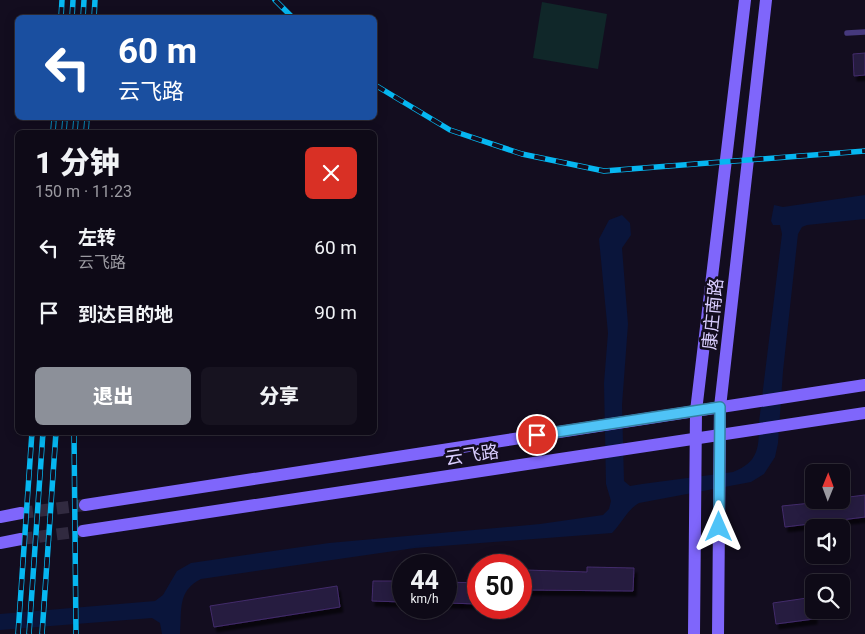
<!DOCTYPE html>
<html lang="zh">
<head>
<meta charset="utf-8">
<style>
	:root { --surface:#0e0a17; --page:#171320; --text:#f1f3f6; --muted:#9b9aa1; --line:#2e2b36; --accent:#8c9099 }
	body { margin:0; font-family:Roboto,"Noto Sans SC",sans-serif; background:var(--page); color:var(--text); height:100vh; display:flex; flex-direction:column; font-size:19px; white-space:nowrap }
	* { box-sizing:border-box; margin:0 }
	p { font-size:16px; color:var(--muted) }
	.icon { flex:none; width:28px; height:28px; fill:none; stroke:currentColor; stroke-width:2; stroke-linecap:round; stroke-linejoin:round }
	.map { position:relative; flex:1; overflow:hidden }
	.drawer { position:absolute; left:15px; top:130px; width:362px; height:305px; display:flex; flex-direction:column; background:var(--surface); border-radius:8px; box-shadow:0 2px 12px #0003,0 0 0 1px var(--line) }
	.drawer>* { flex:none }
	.banner { position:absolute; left:15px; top:15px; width:362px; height:105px; border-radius:8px; box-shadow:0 2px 12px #0003,0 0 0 1px var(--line); background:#1a4fa0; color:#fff; overflow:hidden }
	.needle { width:32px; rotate:1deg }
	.tools { position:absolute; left:805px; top:464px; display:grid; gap:10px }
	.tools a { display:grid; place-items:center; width:45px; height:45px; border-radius:8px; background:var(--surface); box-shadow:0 2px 12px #0003,0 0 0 1px var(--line); font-size:25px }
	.speed { position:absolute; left:392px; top:554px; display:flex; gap:10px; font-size:25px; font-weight:700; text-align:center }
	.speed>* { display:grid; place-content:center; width:65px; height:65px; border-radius:50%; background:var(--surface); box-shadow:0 2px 12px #0003,0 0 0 1px var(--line); line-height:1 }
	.speed small { font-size:12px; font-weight:400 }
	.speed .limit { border:8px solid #d22; background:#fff; color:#111 }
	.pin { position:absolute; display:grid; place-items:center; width:42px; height:42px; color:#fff; margin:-21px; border:2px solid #fff; border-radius:50%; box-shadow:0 1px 5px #0007 }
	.me { position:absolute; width:55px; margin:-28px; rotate:0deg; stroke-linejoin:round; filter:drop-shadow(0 0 4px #0008) }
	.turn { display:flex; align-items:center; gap:18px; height:105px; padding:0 20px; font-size:22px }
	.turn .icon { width:65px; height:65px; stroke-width:2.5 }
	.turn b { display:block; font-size:35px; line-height:42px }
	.round { display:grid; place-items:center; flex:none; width:52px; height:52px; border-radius:8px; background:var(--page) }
	.summary { display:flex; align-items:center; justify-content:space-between; height:85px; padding:0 20px }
	h1 { font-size:30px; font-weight:800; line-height:38px }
	.action { display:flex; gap:10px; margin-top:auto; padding:10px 20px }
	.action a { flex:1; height:58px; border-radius:8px; background:var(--accent); color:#fff; font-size:20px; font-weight:800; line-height:58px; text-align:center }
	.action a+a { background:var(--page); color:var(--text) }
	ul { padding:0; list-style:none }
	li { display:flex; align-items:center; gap:15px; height:65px; padding:0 20px }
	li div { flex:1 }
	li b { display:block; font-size:19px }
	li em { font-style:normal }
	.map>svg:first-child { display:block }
</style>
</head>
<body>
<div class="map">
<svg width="865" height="634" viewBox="0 0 865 634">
	<defs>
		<filter id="shadow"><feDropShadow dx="3" dy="5" stdDeviation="1" flood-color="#0009"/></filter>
	</defs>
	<rect width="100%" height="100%" fill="#130d1f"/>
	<polygon fill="#102729" points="542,2 607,14 598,69 533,58"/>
	<path fill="#0a153b" d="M865,195V219L807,225L802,227L798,234L783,371L778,443L775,457L764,474L751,482L639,503C627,510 622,523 612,533L415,548L201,579C177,591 182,610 180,634H162L160,623L152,618L0,630V614L155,601L163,595L177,571L191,563L329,543L540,524L603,515L609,509L611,501L606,484L604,383L608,333L599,239L609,220L622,215L630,223L631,235L622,248L628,324L622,405L624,481L630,486L642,484L733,472C759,462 759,447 759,422L782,234L780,225H773L771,221L774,205L783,207Z"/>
	<g fill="#271a40" stroke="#422c6b" filter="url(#shadow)">
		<polygon points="865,53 865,75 854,76 853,54"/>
		<polygon points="865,495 865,517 785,527 782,506 841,500 841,498"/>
		<polygon points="587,567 634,568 633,591 526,590 526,570 587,572"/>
		<polygon points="373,581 404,581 404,602 372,601"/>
		<polygon points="446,582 479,583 479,604 446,603"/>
		<polygon points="337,586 340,607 214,627 210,606"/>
		<polygon points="814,597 814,619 776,624 773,603"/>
	</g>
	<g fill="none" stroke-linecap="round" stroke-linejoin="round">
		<g stroke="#312a40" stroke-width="12" stroke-dasharray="12 6" stroke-linecap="butt">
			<polyline points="21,513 85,505"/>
			<polyline points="21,539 83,531"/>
		</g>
		<polyline stroke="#46397d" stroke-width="5.5" points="847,33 865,32"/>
		<g stroke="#7f66fb" stroke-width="12">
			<polyline points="85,505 865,385"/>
			<polyline points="0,517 21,513"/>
			<polyline points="83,531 865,413"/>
			<polyline points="0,543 21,539"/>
			<polyline points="694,634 696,411 745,0"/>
			<polyline points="718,634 720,407 766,0"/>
		</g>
		<defs>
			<g id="rail">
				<polyline points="275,0 293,18"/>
				<polyline points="61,18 62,0"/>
				<polyline points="72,18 73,0"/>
				<polyline points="83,18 84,0"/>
				<polyline points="94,18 95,0"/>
				<polyline points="375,85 450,130 522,154 604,171 865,151"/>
				<polyline points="53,132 54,118"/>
				<polyline points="64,132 65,118"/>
				<polyline points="75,132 76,118"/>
				<polyline points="86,132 87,118"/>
				<polyline points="74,432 76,634"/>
				<polyline points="18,634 32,432"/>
				<polyline points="29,634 43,432"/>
				<polyline points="42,634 56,432"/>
			</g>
		</defs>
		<use href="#rail" stroke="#06b7f1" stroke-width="5.5"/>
		<use href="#rail" stroke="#130d1f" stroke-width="4" stroke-dasharray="11" stroke-linecap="butt"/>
	</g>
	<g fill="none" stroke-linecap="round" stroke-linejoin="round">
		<defs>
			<polyline id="route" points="537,435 720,407 719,527"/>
		</defs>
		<use href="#route" stroke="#337fa1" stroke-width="12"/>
		<use href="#route" stroke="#4fc3f7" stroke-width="9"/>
	</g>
	<g text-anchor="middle" stroke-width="5" stroke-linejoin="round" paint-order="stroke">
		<g font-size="18" fill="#d9cdfe" stroke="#130d1f">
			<text transform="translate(713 314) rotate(-84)" y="6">康庄南路</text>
			<text transform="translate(472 455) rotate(-8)" y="6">云飞路</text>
		</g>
	</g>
</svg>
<div class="tools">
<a><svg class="needle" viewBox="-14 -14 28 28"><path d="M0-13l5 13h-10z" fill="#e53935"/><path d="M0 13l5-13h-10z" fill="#9b9aa1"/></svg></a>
<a><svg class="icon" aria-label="sound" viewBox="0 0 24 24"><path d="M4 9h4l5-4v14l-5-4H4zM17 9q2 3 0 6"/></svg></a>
<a><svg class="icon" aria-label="search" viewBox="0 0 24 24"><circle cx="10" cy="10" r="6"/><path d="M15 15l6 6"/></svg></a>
</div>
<div class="speed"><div>44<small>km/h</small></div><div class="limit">50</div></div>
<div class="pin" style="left:537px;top:435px;background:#d93025"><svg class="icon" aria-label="arrive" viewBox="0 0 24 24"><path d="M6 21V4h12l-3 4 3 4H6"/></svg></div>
<svg class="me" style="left:719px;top:527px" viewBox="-20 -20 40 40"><path d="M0-17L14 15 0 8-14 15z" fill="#4fc3f7" stroke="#fff" stroke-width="4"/></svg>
<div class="banner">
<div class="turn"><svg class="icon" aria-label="left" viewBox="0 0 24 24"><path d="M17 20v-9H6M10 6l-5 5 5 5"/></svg><div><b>60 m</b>云飞路</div></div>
</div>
<section class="drawer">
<div class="summary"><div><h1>1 分钟</h1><p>150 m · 11:23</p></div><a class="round" style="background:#d93025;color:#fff"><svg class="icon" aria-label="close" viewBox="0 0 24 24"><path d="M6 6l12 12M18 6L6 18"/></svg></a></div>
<ul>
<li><svg class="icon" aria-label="left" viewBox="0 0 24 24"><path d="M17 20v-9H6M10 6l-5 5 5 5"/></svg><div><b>左转</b><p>云飞路</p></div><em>60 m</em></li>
<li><svg class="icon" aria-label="arrive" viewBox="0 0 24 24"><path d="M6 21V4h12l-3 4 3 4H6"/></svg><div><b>到达目的地</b></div><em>90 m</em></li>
</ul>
<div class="action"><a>退出</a><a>分享</a></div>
</section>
</div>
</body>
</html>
